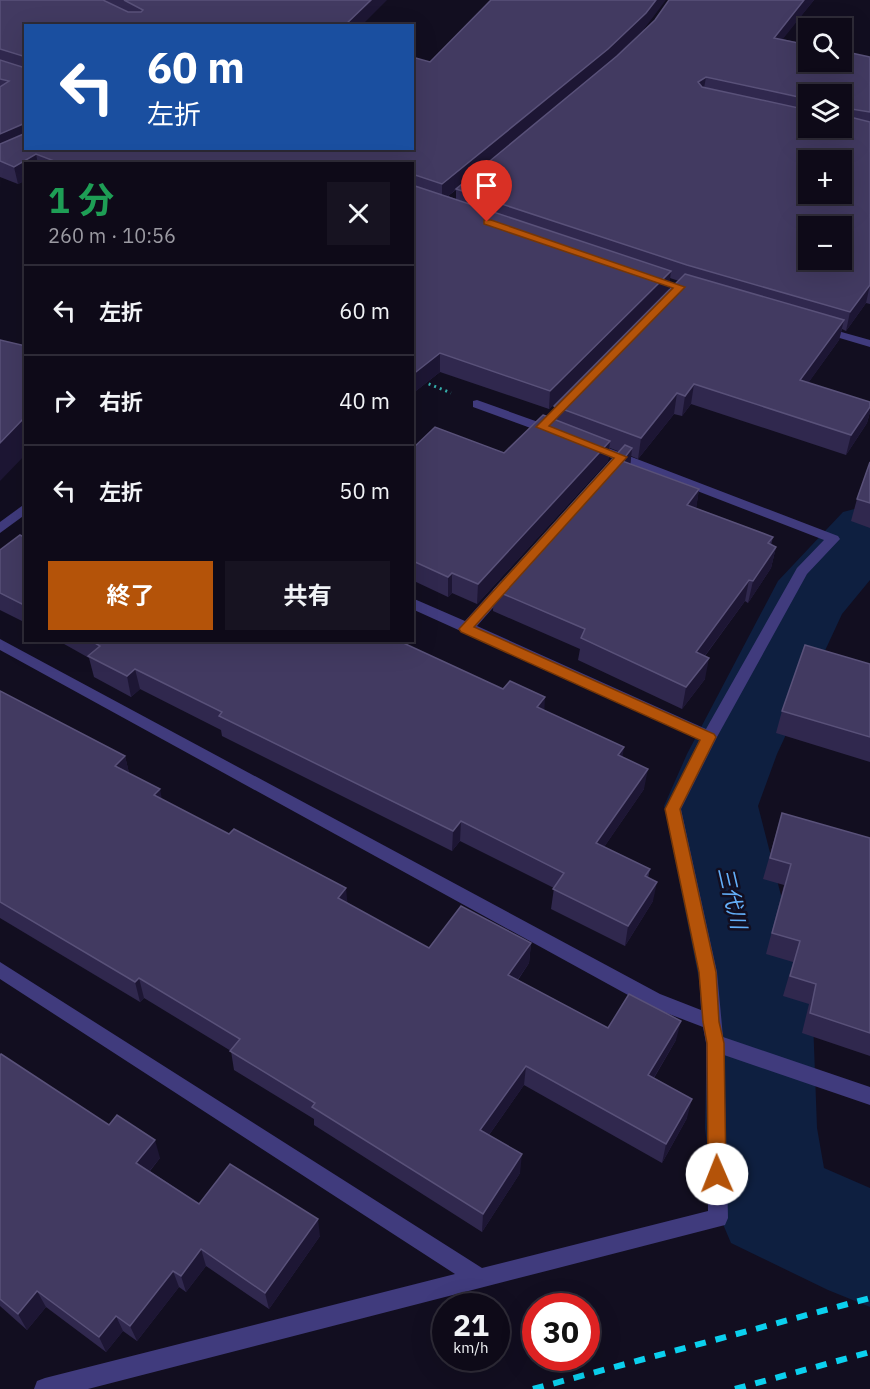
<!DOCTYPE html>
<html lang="ja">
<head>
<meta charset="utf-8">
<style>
	:root { --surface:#0e0a18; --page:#171321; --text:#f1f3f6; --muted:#9b9aa2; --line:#2e2b37; --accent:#b45309 }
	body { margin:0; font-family:"IBM Plex Sans","Noto Sans JP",sans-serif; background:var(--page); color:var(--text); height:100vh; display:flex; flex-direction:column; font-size:22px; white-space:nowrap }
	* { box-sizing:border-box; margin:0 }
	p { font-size:20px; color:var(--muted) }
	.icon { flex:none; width:33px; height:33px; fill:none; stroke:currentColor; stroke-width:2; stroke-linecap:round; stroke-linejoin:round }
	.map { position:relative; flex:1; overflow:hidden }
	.panel { position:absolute; left:24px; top:162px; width:390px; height:480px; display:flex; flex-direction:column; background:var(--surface); border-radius:0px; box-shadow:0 6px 24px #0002,0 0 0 2px var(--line) }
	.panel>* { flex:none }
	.banner { position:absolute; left:24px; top:24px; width:390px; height:126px; border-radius:0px; box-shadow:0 6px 24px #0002,0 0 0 2px var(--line); background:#1a4fa0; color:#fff; overflow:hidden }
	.tools { position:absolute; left:798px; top:18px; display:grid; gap:12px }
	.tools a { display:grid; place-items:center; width:54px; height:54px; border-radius:0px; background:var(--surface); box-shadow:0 6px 24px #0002,0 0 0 2px var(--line); font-size:30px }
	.speed { position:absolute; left:432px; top:1293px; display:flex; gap:12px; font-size:30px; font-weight:700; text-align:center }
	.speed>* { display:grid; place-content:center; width:78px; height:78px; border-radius:50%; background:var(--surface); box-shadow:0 6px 24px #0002,0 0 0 2px var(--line); line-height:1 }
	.speed small { font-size:15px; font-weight:400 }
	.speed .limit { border:9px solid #d22; background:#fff; color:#111 }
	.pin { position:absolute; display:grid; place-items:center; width:51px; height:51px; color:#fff; margin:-62px -26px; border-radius:50% 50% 50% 0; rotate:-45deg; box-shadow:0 0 6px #0007 }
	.pin .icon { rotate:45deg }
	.me { position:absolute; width:66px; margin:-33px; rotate:359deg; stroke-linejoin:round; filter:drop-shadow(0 0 4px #0008) }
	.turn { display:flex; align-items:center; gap:21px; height:126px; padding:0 24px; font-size:27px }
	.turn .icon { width:78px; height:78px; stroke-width:2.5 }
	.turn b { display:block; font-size:42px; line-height:51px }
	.round { display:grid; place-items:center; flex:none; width:63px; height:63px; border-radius:0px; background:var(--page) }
	.summary { display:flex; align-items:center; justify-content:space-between; height:102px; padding:0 24px }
	h1 { font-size:36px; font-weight:700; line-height:45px; color:#1e9e55 }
	.action { display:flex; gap:12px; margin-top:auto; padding:12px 24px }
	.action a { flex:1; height:69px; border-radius:0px; background:var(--accent); color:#fff; font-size:24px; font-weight:700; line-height:69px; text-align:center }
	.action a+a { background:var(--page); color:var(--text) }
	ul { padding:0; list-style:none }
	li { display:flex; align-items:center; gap:18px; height:90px; padding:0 24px; border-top:2px solid var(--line) }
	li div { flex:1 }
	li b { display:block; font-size:22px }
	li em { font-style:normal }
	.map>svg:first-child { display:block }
</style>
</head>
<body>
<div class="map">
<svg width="870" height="1389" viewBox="0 0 870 1389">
	<rect width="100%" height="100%" fill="#120e20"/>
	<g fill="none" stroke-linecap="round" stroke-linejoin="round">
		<polygon fill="#0e1f40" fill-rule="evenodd" points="870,505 870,580 842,614 777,754 758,806 813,1020 817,1128 824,1168 870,1188 870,1307 828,1290 731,1243 714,1203 705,1128 707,1020 664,806 687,754 778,581 843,512"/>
		<polyline stroke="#34adaa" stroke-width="3" stroke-dasharray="2 4" stroke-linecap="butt" points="412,377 451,393"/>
		<g fill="#403b7d" fill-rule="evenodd">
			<polygon points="820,326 870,340 870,347 816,331 814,329"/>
			<polygon points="477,400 555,428 557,431 551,435 547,434 473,407 473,401"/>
			<polygon points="590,441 838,536 840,539 807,574 717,737 681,809 717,972 723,1037 870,1087 870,1105 724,1055 728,1218 725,1225 88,1389 34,1389 37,1381 45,1378 455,1274 0,979 0,962 482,1268 708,1211 706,1043 703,1027 648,1006 0,650 0,639 660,994 701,1010 699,972 665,809 700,739 412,609 412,598 465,621 501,581 511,581 513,584 511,587 477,626 706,729 797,568 824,540 586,448 584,445 586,442"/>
			<polygon points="26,503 26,514 0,533 0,522"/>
		</g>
		<g stroke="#0bd0ee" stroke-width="6" stroke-dasharray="11 10" stroke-linecap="butt">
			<polyline points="533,1389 870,1298"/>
			<polyline points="735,1389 870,1352"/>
		</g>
	</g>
	<g fill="#30284e" fill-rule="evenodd">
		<path d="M0,0H387L26,26V148H412L430,62L644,29L609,63L655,20L669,0H814L782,39L870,57V304L866,303L846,331L842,329L839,340L808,383L870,402V412L867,423L846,455L691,404L682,416L674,414L638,459L631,456L630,464L699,489L696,508L773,537L771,545L776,547L771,568L748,603L745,601L705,656V679L682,709L578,660L580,649L493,611L494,590L620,452L610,448L608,461L477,604L452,593L448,597L414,581L412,582V449L504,453L553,419L554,406L679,281L670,278L669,289L549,409L440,372L412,394V164H26V180L18,184L0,177ZM808,94H842V128H808ZM456,190V199L448,196Z"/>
		<polygon points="870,462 870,528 851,521 857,499"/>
		<polygon points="26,538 26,623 0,610 0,550"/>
		<polygon points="57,640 397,640 544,710 623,757 644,789 604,847 650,869 648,878 653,901 625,946 551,909 554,888 460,841 452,851 222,736 221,730 140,689 131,697 94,677 89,658"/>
		<polygon points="870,664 870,762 776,733 782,711"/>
		<polygon points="0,691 125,756 129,773 162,799 347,903 429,948 531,943 529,963 518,980 608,1028 676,1040 654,1078 687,1118 662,1163 524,1085 489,1135 520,1173 482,1232 314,1125 314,1119 234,1070 231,1051 144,998 140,1002 0,918"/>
		<polygon points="782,813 870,838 870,1056 802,1033 809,1004 783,996 793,962 766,954 784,885 763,879"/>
		<polygon points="0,1055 160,1158 150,1171 199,1204 320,1236 269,1309 206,1266 186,1292 179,1287 137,1341 123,1331 106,1352 46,1307 27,1330 0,1306"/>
	</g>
	<g fill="#1d1634">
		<polygon points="371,0 387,0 361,26 344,26"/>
		<polygon points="656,0 666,0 644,29 606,65 442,201 442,184"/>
		<polygon points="804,0 814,0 771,54 774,38"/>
		<polygon points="706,77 703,94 698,82"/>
		<polygon points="23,124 26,136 0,153 0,134"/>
		<polygon points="36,154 38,164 26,164 26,180 18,184 14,167"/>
		<polygon points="671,271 669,289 549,409 550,391"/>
		<polygon points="870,285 866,303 846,331 850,312"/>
		<polygon points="844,320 839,340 796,400 800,380"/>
		<polygon points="440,353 440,372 412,394 412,375"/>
		<polygon points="694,384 691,404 682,416 685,396"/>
		<polygon points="677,393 674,414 638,459 641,438"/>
		<polygon points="870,407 870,412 867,423 846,455 851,435"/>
		<polygon points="26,416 26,454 0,481 0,443"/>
		<polygon points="610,441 608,461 477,604 478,584"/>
		<polygon points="632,448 630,469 622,461"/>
		<polygon points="699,489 696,510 687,505"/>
		<polygon points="776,547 771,568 748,603 753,581"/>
		<polygon points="412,561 413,561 414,581 412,582"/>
		<polygon points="452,573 452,593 448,597 448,577"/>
		<polygon points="749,580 745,601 692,673 696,652"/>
		<polygon points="709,658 705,679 682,709 686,687"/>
		<polygon points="135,669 140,689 131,697 127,676"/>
		<polygon points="545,697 544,717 537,707"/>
		<polygon points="624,747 621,767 618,755"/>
		<polygon points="125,756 130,777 115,766"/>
		<polygon points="648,769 644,789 593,863 596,843"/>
		<polygon points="160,789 164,810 154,795"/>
		<polygon points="461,821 460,841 452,851 453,831"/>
		<polygon points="657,882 653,901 625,946 628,926"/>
		<polygon points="346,888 348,909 338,898"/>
		<polygon points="531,943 529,963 507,995 508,975"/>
		<polygon points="139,978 144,998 140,1002 135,982"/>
		<polygon points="681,1021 676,1040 644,1094 648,1075"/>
		<polygon points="526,1066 524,1085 479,1149 480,1130"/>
		<polygon points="692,1099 687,1118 662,1163 666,1144"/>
		<polygon points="155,1140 160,1158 142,1180 136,1163"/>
		<polygon points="522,1154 520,1173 482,1232 483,1214"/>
		<polygon points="318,1219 320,1236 269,1309 265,1293"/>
		<polygon points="201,1249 206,1266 186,1292 181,1276"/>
		<polygon points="173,1271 179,1287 137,1341 130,1326"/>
		<polygon points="37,1291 46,1307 27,1330 18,1314"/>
		<polygon points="116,1316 123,1331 106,1352 99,1337"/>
	</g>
	<g fill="#423a61" stroke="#595179" stroke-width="1.5" fill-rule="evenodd">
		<polygon points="0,0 103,0 128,12 141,12 143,10 124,0 371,0 344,26 26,26 26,127 23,124 0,134 0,87 9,81 0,79 0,60 22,67 25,65 23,56 0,49"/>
		<polygon points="491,0 656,0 646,13 608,49 442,184 412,174 412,164 62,164 36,154 14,167 0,161 0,144 26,133 26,148 412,148 412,57 430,62"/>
		<path d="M669,0H804L774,38L808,45V62H842V51L870,57V112L845,108H842V94H808V99L706,77L698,82L702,87L808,110V128H842V115L870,122V285L850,312L687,265L456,189L617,56L655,20ZM808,160H842V194H808ZM808,226H842V260H808Z"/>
		<polygon points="412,185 671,271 550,391 440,353 412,375"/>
		<polygon points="685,274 844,320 800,380 870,402 870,407 851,435 694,384 685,396 677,393 641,438 554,406"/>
		<polygon points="0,340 26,346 26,416 0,443"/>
		<polygon points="543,415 610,441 478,584 452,573 448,577 413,561 412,561 412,449 435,427 504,453"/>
		<polygon points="625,445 632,448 622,461 699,489 687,505 773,537 768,543 776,547 753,581 749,580 696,652 709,658 686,687 581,638 585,629 494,590"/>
		<polygon points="870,462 870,503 857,499"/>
		<polygon points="20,535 26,538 26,606 0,593 0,550"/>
		<polygon points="90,640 397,640 503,689 510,681 545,697 537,707 624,747 618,755 648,769 596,843 650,869 645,876 657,882 628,926 553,889 564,873 461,821 453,831 219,716 222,712 135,669 127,676 88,656 100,646"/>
		<polygon points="805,645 870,664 870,737 782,711"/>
		<polygon points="0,691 125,756 115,766 160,789 154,795 229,834 234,829 346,888 338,898 429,948 461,906 531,943 508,975 608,1028 629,994 681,1021 648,1075 692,1099 666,1144 526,1066 480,1130 522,1154 483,1214 312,1107 315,1103 230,1051 240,1039 139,978 135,982 0,902"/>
		<polygon points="782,813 870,838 870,1033 810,1013 816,984 790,976 800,941 772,933 791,864 770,858"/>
		<polygon points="1,1054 109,1125 117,1115 155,1140 136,1163 199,1204 230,1164 318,1219 265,1293 201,1249 181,1276 173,1271 130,1326 116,1316 99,1337 37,1291 18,1314 0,1299 0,1055"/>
	</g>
	<polygon fill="#b45309" stroke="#753606" stroke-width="1.5" points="484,220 491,220 685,287 549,426 627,457 474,627 714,734 716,737 680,809 716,972 719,1022 724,1043 726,1174 724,1180 717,1183 711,1180 708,1174 707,1043 703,1022 699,972 665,809 700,740 461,632 459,629 614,458 536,427 673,288 484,224"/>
	<g text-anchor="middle" stroke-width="5" stroke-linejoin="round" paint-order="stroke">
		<g font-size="21" font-style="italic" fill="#63aef8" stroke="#120e20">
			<text transform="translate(732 898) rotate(77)" y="7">三代川</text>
		</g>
	</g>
</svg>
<div class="tools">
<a><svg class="icon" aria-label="search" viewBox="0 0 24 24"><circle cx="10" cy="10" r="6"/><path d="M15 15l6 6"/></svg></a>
<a><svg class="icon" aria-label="layers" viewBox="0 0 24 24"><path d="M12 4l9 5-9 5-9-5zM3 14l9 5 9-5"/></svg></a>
<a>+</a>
<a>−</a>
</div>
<div class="speed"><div>21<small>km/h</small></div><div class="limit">30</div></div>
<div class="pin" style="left:487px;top:222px;background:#d93025"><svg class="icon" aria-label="arrive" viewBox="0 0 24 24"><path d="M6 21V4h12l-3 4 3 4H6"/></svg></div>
<svg class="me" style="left:717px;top:1174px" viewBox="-20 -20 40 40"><circle r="19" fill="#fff"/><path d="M0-13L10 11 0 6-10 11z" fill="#b45309"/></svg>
<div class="banner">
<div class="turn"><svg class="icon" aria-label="left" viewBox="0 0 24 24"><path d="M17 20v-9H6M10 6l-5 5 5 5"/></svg><div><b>60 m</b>左折</div></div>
</div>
<section class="panel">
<div class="summary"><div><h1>1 分</h1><p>260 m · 10:56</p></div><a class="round"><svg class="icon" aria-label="close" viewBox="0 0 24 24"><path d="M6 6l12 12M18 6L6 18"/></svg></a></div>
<ul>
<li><svg class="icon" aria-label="left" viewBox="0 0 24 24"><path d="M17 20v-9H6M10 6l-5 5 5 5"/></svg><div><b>左折</b></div><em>60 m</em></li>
<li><svg class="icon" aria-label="right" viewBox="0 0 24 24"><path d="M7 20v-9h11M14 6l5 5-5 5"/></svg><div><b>右折</b></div><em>40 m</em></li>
<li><svg class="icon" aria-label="left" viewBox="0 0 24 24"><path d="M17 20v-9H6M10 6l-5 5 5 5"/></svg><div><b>左折</b></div><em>50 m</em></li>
</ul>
<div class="action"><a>終了</a><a>共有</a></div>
</section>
</div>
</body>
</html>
